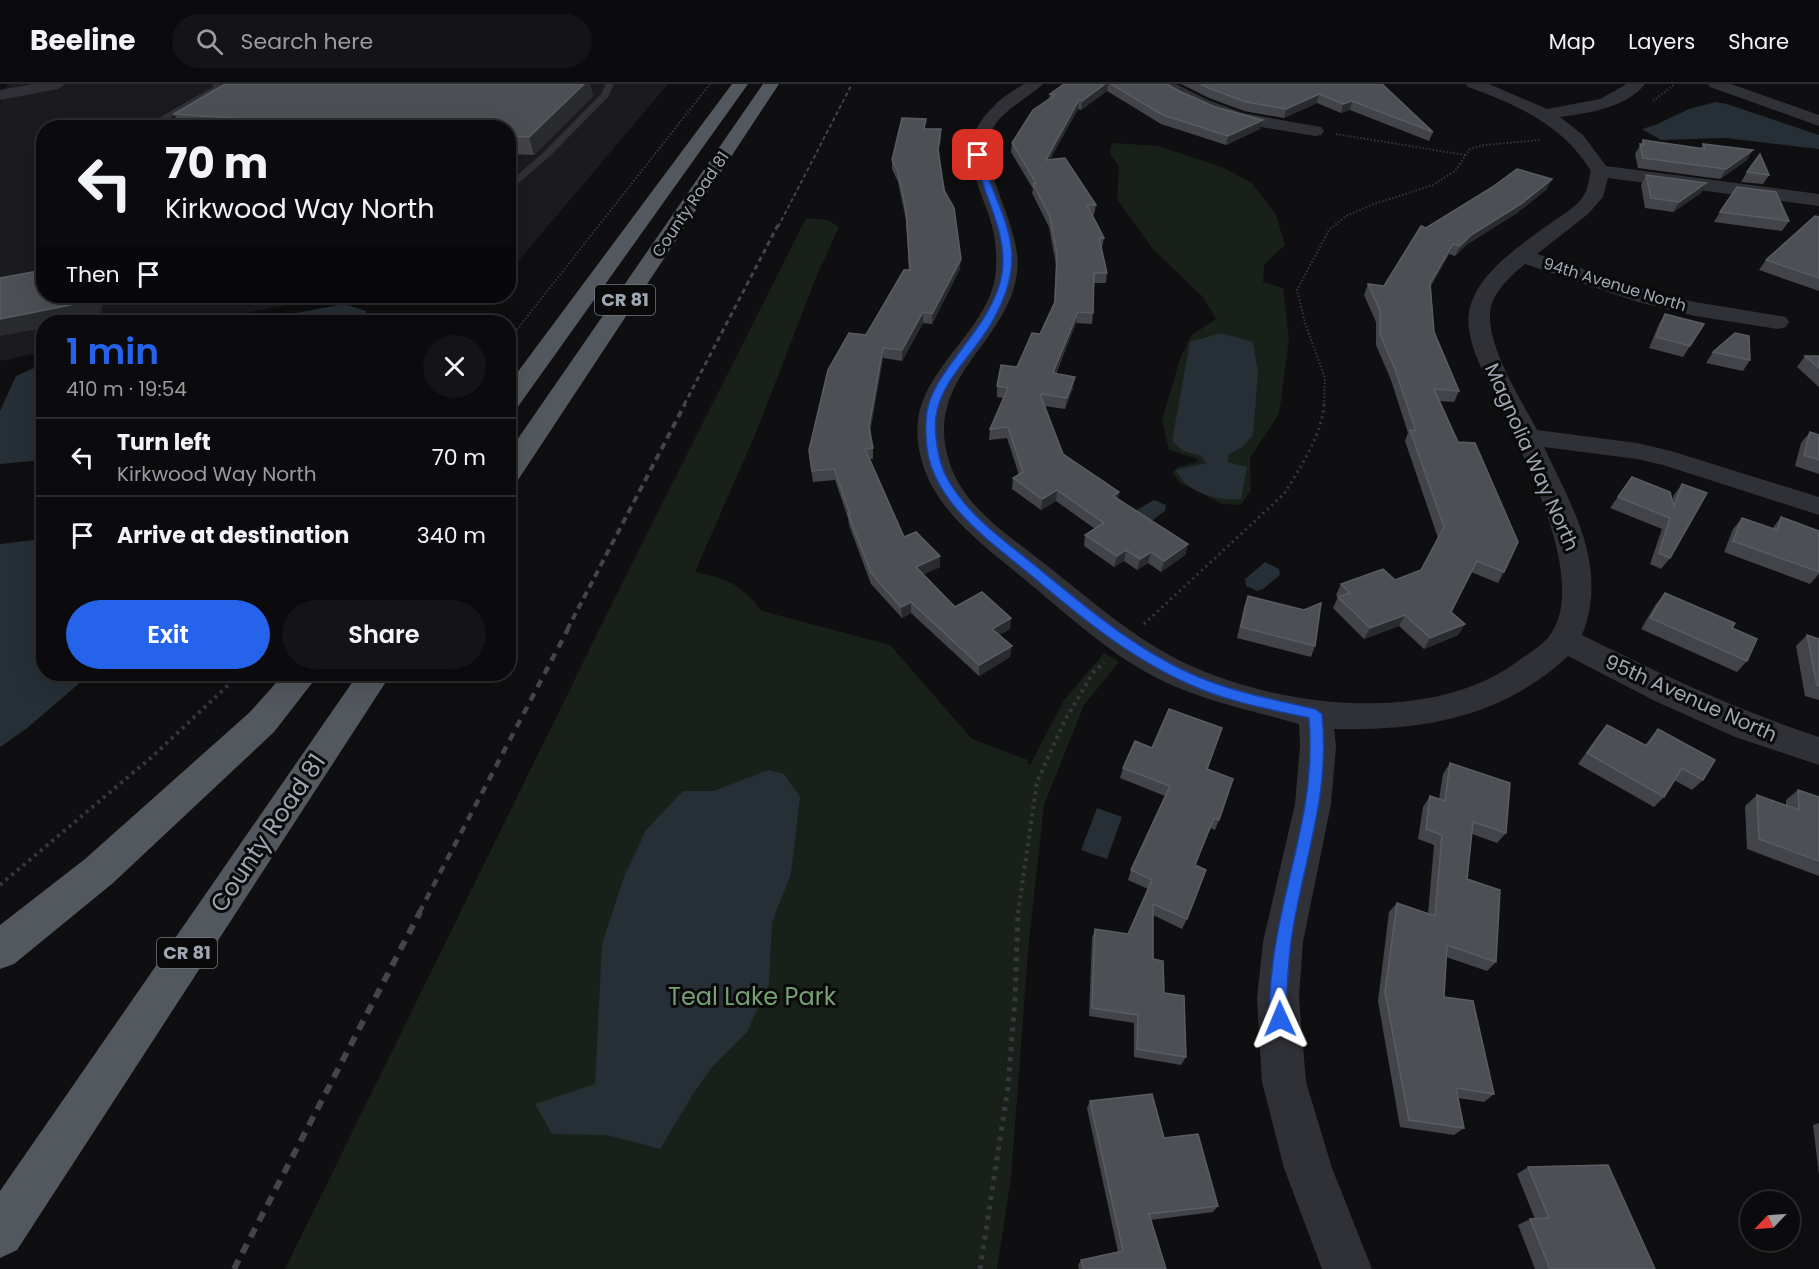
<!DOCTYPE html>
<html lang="en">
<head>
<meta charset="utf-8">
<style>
	:root { --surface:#0b0b0d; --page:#141416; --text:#f1f3f6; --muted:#9a9b9d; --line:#2b2b2e; --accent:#2563eb }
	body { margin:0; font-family:Poppins,sans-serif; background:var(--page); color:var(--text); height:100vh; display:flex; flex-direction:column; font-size:22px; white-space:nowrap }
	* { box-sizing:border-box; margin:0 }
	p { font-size:20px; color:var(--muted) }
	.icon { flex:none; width:33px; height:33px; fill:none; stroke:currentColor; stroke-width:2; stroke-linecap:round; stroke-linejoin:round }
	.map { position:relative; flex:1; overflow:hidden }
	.side { position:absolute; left:36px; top:231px; width:480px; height:366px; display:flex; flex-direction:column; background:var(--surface); border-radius:24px; box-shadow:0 6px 24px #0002,0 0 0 2px var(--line) }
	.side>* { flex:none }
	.top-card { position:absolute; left:36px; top:36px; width:480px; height:183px; border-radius:24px; box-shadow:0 6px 24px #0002,0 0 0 2px var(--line); background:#0b0b0d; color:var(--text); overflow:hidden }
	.needle { width:39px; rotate:245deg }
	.controls { position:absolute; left:1740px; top:1107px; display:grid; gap:12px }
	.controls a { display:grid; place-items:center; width:60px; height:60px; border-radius:50%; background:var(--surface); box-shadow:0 6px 24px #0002,0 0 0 2px var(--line); font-size:30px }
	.pin { position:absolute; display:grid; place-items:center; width:51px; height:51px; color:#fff; margin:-26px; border-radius:12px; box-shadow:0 3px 9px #0006 }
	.me { position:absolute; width:66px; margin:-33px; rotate:359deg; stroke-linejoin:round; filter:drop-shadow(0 0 4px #0008) }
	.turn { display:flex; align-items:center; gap:21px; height:126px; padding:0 30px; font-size:27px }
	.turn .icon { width:78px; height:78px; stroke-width:2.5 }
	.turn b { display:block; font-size:42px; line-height:51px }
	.then { display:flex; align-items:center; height:57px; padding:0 30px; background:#0003; gap:12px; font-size:22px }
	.round { display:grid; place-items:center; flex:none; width:63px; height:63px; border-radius:32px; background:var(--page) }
	.overview { display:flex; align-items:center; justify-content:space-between; height:102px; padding:0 30px }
	h1 { font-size:36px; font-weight:600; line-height:45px; color:var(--accent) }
	.action { display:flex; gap:12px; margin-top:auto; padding:12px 30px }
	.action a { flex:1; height:69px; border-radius:36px; background:var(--accent); color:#fff; font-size:24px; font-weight:600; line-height:69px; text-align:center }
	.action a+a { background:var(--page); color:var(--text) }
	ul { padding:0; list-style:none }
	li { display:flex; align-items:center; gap:18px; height:78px; padding:0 30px; border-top:2px solid var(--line) }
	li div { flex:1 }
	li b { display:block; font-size:22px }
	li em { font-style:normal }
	header { display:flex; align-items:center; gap:36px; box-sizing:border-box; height:84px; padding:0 30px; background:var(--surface); border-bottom:2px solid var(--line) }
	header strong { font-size:28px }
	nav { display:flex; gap:33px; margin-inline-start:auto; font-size:21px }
	.search { width:420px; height:54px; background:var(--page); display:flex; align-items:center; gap:15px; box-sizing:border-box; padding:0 21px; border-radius:33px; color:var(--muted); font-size:22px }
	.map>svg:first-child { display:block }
</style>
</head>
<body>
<header>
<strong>Beeline</strong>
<div class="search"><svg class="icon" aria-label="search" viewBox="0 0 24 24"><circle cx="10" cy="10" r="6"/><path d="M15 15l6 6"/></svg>Search here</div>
<nav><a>Map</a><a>Layers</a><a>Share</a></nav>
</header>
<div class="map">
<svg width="1819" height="1185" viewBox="0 0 1819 1185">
	<rect width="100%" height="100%" fill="#0f0f11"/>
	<g fill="#1b1b1e">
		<polygon points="7,0 668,0 509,188 508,44 44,44 44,212 336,212 197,238 44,238 43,268 0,277 0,21"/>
		<polygon points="376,212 488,212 481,220"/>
	</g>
	<g fill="#192019">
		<polygon points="1112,59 1158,62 1222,83 1252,99 1276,131 1285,161 1264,181 1263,198 1283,204 1289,255 1279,330 1250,374 1251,406 1241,421 1222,420 1179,398 1172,388 1178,383 1197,378 1197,375 1169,366 1162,336 1181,272 1192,251 1216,235 1203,213 1153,165 1117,115 1119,82 1110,70"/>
		<path d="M806,134L828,136L839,143L817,191L757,346L695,488C729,495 740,500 762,527L890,561L972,655L1028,676L1027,679L1030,681L1064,616L1104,569L1119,578L1084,621L1044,721L1029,856L1011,1094L997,1185H285L607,530Z"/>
	</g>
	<g fill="#252f35">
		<polygon points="1716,18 1727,20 1819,51 1819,65 1725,54 1661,56 1642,45 1655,41 1689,25"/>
		<polygon points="344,220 366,227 369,237 249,238"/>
		<path d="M1221,249L1253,258L1258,288L1253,351L1242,363L1228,371V378L1247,383L1241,415C1220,418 1184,408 1176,386L1207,379L1201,372L1183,367L1172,357L1190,258Z"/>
		<polygon points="43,280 43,376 0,380 0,327 16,292"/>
		<polygon points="1154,416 1166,421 1165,427 1150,438 1136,429 1137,426"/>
		<polygon points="43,455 44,590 90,590 26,645 0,663 0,460"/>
		<polygon points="1265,478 1279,485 1280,491 1263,505 1257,507 1246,502 1245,495"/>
		<polygon points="768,686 784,690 800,713 791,790 772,838 769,900 747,948 713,982 693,1010 660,1065 607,1051 552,1050 535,1020 595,1000 602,860 624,793 646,746 683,707 714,707"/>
		<polygon points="1097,724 1122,733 1107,775 1081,766"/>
	</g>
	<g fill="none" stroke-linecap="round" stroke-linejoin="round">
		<g stroke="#36383d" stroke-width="2" stroke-dasharray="1.5 2" stroke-linecap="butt">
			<polyline points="1653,17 1675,0"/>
			<polyline points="1336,50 1465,71"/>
			<polyline points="508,257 710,0"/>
			<polyline points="1324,321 1325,294 1305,239 1297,206 1329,146 1346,132 1374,120 1433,101 1455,87 1470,65 1484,61 1540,56"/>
		</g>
		<path stroke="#36383d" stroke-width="3" stroke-dasharray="2 4" stroke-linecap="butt" d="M1144,540L1284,410C1300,384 1322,351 1324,320"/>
		<g stroke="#36383d" stroke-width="4" stroke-dasharray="3 4.5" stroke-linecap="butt">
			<polyline points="0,801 153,672 240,590"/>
			<polyline points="1018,829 1037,698 1065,636 1093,589 1104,578"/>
		</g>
		<polyline stroke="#36383d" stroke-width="5" stroke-dasharray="4 6" stroke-linecap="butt" points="980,1185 1008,1003 1015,915 1018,828"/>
		<g fill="#303136" fill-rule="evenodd">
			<polygon points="213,0 221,0 221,4 153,44 141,44 213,3"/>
			<polygon points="606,0 614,0 608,13 550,72 508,108 508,99 544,68 601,10"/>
		</g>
		<g fill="#303136" fill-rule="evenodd">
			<path d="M1024,0H1043C1027,15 1005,24 993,44C973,81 1024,141 1017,189C1008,258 928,291 947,370C959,421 1007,450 1045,480C1091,516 1135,556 1189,581C1281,623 1431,642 1518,577C1528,570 1543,561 1550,551C1590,496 1521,368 1496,314C1486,292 1472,270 1469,245C1462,197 1519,163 1552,138C1562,131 1578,122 1584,111C1588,105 1589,94 1591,87C1563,41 1518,21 1468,3L1466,0H1489L1547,25L1600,15L1627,0H1645C1626,24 1588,29 1560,33L1583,51L1606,82L1819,110V122L1608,94L1603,113L1588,130L1537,170L1653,208L1695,218L1786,233L1789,238L1786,243L1778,245L1695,232L1638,218L1525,180C1512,191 1496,205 1491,222C1483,258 1521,315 1537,346L1637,359L1671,367L1819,413V431L1663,381L1637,375L1544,363C1573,425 1609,483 1582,551C1660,590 1737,626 1819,653V681L1735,653L1655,617L1568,572C1502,634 1422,647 1334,645L1336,662L1331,720L1303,858L1299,914L1306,998L1332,1084L1372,1185H1322L1284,1084L1262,998L1257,914L1263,858L1295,720L1300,662L1299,640C1254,627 1208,618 1165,598C1112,573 1068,531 1023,494C992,468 958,444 936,409C923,388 915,361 918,336C926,279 993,242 996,185C997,167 995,149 989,132C974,88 955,59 995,21C1003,12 1015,6 1024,0Z"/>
			<polygon points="1156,0 1176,0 1208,16 1243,29 1315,42 1321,43 1324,47 1321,51 1315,52 1255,42 1214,30 1178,14"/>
		</g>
		<g fill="#303136" fill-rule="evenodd">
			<polygon points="33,0 66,0 58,5 0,16 0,6"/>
			<polygon points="1708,0 1731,0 1819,31 1819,42 1710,3"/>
		</g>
		<g fill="#53585e" fill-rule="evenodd">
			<polygon points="732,0 748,0 517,324 508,326 508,301"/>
			<polygon points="763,0 779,0 518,396 508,398 508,369"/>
			<polygon points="284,590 319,590 274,648 113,799 14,880 0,885 0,841 85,775 250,628"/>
			<polygon points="358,590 391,590 17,1166 0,1174 0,1107"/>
		</g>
		<polyline stroke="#43454b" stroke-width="2" stroke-dasharray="4 3" stroke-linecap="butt" points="778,143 852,0"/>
		<polyline stroke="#43454b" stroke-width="3" stroke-dasharray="5 4" stroke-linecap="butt" points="684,321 778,141"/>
		<polyline stroke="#43454b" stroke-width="4" stroke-dasharray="7 5" stroke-linecap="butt" points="567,546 685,320"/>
		<polyline stroke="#43454b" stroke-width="4.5" stroke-dasharray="8 7" stroke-linecap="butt" points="419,829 568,545"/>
		<polyline stroke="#43454b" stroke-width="6" stroke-dasharray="10 8" stroke-linecap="butt" points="234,1185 420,828"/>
	</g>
	<g fill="#424449">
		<polygon points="225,0 590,0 593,12 534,71 508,70 508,44 181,44 174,30"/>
		<polygon points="1064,0 1167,0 1179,7 1260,45 1226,61 1161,40 1107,7 1081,26 1078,25 1050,75 1096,121 1094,131 1092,131 1104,154 1102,164 1101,164 1107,189 1106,199 1094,199 1093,229 1092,240 1076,239 1056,290 1073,304 1065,325 1044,322 1063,370 1119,408 1118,415 1188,460 1185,471 1161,488 1148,479 1137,486 1124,477 1114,483 1084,462 1085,451 1095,445 1056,417 1041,426 1012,405 1013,394 1019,391 1007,354 989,356 990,345 1003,314 997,313 997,302 1017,283 1040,250 1054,219 1056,181 1049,143 1032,109 1033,105 1011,68 1012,59 1049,15 1050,10"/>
		<polygon points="1181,0 1382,0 1433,48 1429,57 1350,26 1341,29 1317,19 1284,34 1244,27 1209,14"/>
		<polygon points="926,45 941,55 938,69 960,185 932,240 923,239 902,277 883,274 870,349 873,364 873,375 870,375 904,453 940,472 940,483 923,490 955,523 1011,534 1010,545 999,551 1010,573 979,592 911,529 902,534 871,500 849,441 848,434 835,396 813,398 810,377 809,366 866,251 909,186 906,136 898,98 892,85 892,76"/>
		<polygon points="1643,56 1701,64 1703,60 1747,76 1720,95 1638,84 1635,70"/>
		<polygon points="1747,88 1769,91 1763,100 1741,98"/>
		<polygon points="1646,91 1701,109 1673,128 1645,124 1641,101"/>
		<polygon points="1547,105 1517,129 1466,161 1455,172 1449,170 1431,202 1434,248 1459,307 1454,318 1440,317 1504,488 1498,499 1471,488 1451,528 1465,540 1458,551 1424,565 1399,542 1364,555 1333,524 1338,513 1336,511 1341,500 1395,496 1421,486 1438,454 1405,357 1408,349 1391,296 1376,261 1376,238 1364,211 1368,200 1384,202 1426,144"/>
		<polygon points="1720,128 1789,137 1782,147 1714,138"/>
		<polygon points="1819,133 1819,207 1759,186 1766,176"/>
		<polygon points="1665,230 1704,240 1683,273 1649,264 1659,240"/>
		<polygon points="1713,268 1750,276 1743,287 1706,279"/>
		<polygon points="1805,272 1819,272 1819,303 1797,283"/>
		<polygon points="1810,348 1819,351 1819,390 1795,382 1801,359"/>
		<polygon points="1632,393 1672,416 1674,411 1682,400 1670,474 1661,485 1650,480 1662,445 1610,424"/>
		<polygon points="1781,433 1819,447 1819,490 1810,500 1724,468 1733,445 1742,434 1772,445"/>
		<polygon points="1665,509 1732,544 1747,577 1737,588 1641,545 1656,520"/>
		<polygon points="1248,512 1315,562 1311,573 1237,554 1244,523"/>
		<polygon points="1807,551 1819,555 1819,616 1805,612 1796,562"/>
		<polygon points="1607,641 1645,661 1658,645 1703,696 1692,706 1674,696 1664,713 1654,723 1578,680 1598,652"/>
		<polygon points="1450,679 1506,749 1497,759 1472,750 1467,795 1496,878 1487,887 1446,873 1444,913 1494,1010 1484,1018 1458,1014 1464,1044 1454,1051 1400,1043 1378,917 1389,828 1397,819 1428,830 1434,761 1418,755 1423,723 1430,712 1439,715 1443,690"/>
		<polygon points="1123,684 1207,685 1219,736 1215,746 1210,744 1195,781 1187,835 1182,845 1153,831 1153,875 1186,973 1181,981 1134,973 1134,939 1089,932 1092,854 1095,845 1128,850 1148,805 1128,796 1131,786 1165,712 1120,694"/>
		<polygon points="1798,706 1819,713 1819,792 1747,765 1745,722 1757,711 1786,721 1786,716"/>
		<polygon points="1090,1017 1164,1054 1218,1122 1213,1128 1151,1136 1166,1185 1079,1185 1078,1181 1081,1176 1118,1168 1087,1024"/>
		<polygon points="1819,1039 1819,1091 1813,1041"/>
		<polygon points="1528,1083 1655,1185 1535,1185 1518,1141 1530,1135 1535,1135 1517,1090"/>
	</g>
	<g fill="#292b2e">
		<polygon points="584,0 590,0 593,12 534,71 529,53"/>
		<polygon points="1105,0 1108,0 1107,7 1081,26 1082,17"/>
		<polygon points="1319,10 1317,19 1284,34 1286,25"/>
		<polygon points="1079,16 1078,25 1045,85 1046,76"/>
		<polygon points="1352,17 1350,26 1341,29 1343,20"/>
		<polygon points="1263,36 1260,45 1226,61 1228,52"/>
		<polygon points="941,45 941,55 937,75 938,65"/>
		<polygon points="1753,66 1747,76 1720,95 1726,85"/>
		<polygon points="1552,95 1547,105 1517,129 1466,161 1455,172 1460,162 1471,151"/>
		<polygon points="1706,99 1701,109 1673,128 1679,118"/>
		<polygon points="1453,160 1449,170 1426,210 1430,200"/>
		<polygon points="961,175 960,185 932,240 932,230"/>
		<polygon points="91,212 103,212 101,233 71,238 44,238 44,244 0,252 0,235"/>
		<polygon points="923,228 923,239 902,277 902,266"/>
		<polygon points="1078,228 1076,239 1051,300 1053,289"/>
		<polygon points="883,264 883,274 869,354 869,343"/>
		<polygon points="1075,293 1073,304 1065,325 1067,314"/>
		<polygon points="1057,406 1056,417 1041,426 1042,415"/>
		<polygon points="1119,408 1117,419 1113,412"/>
		<polygon points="1188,460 1185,471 1161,488 1164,477"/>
		<polygon points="1126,466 1124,477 1114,483 1117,472"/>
		<polygon points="1151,468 1148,479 1137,486 1140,475"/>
		<polygon points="940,472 940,483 916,494 916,483"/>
		<polygon points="911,518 911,529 902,534 901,523"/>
		<polygon points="1405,531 1399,542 1364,555 1370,544"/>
		<polygon points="1011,534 1010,545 991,556 992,545"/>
		<polygon points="1465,540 1458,551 1424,565 1430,554"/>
		<polygon points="1012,562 1010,573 979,592 979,581"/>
	</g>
	<g fill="#4c4f54" stroke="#595d63" stroke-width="1.5">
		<polygon points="225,0 584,0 529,53 508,52 508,44 379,44 174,30"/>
		<polygon points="1064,0 1105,0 1082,17 1079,16 1046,76 1065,74 1096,121 1087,121 1104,154 1099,154 1107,189 1094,189 1093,229 1078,228 1053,289 1075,293 1067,314 1040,310 1063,370 1119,408 1113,412 1188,460 1164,477 1151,468 1140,475 1126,466 1117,472 1085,451 1104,439 1057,406 1042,415 1013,394 1023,388 1008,343 990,345 1008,304 997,302 1001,281 1017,283 1032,249 1040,250 1055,218 1057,170 1050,133 1033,100 1036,99 1012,59 1033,26 1055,11 1050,10"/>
		<polygon points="1111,0 1167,0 1179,7 1215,23 1263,36 1228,52 1163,31"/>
		<polygon points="1200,0 1382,0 1433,48 1352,17 1343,20 1319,10 1286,25 1246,18 1211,5"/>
		<polygon points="902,34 926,35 924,45 941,45 938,65 944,106 954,124 961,175 932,230 923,228 902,266 883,264 869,343 873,364 865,365 904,453 916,448 940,472 916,483 955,523 982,508 1011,534 992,545 1012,562 979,581 911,518 901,523 871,489 848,430 850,430 834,385 812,387 809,366 828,286 849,249 866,251 904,186 910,186 906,126 898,88 892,76"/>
		<polygon points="1643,56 1705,65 1703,60 1753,66 1726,85 1643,74 1640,60 1644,61"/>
		<polygon points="1760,70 1769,91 1747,88"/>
		<polygon points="1517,85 1552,95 1521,120 1471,151 1460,162 1453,160 1430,200 1434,248 1459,307 1434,305 1458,358 1475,359 1518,458 1504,488 1477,477 1451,528 1465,540 1430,554 1405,531 1370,544 1338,513 1350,509 1341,500 1383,485 1395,496 1421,486 1444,443 1410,346 1416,347 1395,285 1380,250 1380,227 1368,200 1384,202 1421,142 1426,144 1491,104"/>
		<polygon points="1646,91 1706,99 1679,118 1651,114"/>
		<polygon points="1737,103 1776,108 1789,137 1720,128"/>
		<polygon points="1815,132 1819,133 1819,194 1766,176"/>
		<polygon points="44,186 44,212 91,212 90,217 0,235 0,194"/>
		<polygon points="1665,230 1704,240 1690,262 1656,253"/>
		<polygon points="1735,249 1749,252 1750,276 1713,268"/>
		<polygon points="1805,272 1819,272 1819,284"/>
		<polygon points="1810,348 1819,351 1819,376 1804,371"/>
		<polygon points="1632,393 1670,408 1674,423 1682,400 1707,409 1670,474 1659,469 1670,434 1618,413"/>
		<polygon points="1781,433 1819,447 1819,488 1733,457 1742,434 1777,446"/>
		<polygon points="1665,509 1735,539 1732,544 1757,555 1747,577 1650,534"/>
		<polygon points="1248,512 1304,526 1321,519 1315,562 1241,543"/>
		<polygon points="1807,551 1819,555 1819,602 1817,601"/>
		<polygon points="1169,625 1222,644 1207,685 1233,695 1219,736 1214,734 1195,781 1206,786 1187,835 1153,820 1153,875 1163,877 1164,909 1184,912 1186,973 1137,965 1138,931 1092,924 1095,845 1128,850 1152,796 1131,786 1170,702 1123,684 1135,657 1152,664"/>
		<polygon points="1607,641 1647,662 1658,645 1715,676 1703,696 1682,684 1664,713 1587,669"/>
		<polygon points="1450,679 1510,699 1506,749 1473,738 1467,795 1500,806 1496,878 1447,861 1444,913 1473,917 1494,1010 1456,1004 1464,1044 1409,1036 1385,908 1397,819 1435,832 1442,751 1426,745 1430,712 1445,717"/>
		<polygon points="1798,706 1819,713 1819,777 1759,755 1757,711 1799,726"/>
		<polygon points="1152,1010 1164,1054 1198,1050 1218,1122 1149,1130 1166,1185 1084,1185 1081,1176 1123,1167 1090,1017"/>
		<polygon points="1608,1081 1655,1185 1550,1185 1530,1135 1549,1134 1528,1083"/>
	</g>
	<path fill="#2563eb" stroke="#184099" stroke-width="1.5" d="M978,69L982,71C988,102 1007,130 1011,162C1016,193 1000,229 981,255C964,279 941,301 936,332C934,351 938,377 947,394C967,431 1005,457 1037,483C1088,525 1140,569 1201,594C1238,609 1277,616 1315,625L1322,630C1331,713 1302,779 1291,858C1289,876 1287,896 1287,914C1287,924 1290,932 1286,941L1280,944L1273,941C1267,927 1270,911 1271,896C1276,836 1295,780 1305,721C1310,692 1311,663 1309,634C1269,625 1228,618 1191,601C1129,574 1078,531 1027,488C994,461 955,433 936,394C927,377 925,355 926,336C927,288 994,245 1002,189C1008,147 982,111 975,71Z"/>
	<g text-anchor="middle" stroke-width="6" stroke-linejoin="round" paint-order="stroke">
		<g font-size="16" fill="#9fa7b3" stroke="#0a0a0b">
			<text transform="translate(690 120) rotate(-56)" y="6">County Road 81</text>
			<text transform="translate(1615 200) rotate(17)" y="6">94th Avenue North</text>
		</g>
		<g fill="#0a0a0b" stroke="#727881" stroke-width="1.5">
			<rect x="595" y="201" width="60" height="30" rx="4.5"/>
			<rect x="157" y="854" width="60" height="30" rx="4.5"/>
		</g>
		<g font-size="18" font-weight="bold" fill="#9fa7b3">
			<text x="625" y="222">CR 81</text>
			<text x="187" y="875">CR 81</text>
		</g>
		<g font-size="20" fill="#9fa7b3" stroke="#0a0a0b">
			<text transform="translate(1532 373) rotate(66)" y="7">Magnolia Way North</text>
			<text transform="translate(1691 614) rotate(24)" y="7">95th Avenue North</text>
		</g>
		<g font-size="24" fill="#9fa7b3" stroke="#0a0a0b">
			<text transform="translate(268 749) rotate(-56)" y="8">County Road 81</text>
		</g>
		<g font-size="24" fill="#75a074" stroke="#0a0a0b">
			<text x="752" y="921">Teal Lake Park</text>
		</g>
	</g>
</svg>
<div class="controls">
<a><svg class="needle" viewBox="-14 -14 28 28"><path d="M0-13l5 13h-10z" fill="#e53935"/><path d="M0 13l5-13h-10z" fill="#9a9b9d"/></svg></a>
</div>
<div class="pin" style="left:978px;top:71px;background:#d93025"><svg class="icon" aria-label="arrive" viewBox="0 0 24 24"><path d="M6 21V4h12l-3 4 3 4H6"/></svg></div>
<svg class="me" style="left:1280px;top:935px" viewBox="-20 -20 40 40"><path d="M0-17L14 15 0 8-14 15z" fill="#2563eb" stroke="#fff" stroke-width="4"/></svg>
<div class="top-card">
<div class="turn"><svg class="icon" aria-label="left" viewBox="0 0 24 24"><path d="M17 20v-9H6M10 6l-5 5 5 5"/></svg><div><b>70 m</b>Kirkwood Way North</div></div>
<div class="then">Then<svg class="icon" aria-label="arrive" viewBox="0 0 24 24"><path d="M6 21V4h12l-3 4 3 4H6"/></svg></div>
</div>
<section class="side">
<div class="overview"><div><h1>1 min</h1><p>410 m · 19:54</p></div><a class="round"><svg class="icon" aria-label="close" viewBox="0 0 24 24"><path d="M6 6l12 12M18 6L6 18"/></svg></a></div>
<ul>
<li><svg class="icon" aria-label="left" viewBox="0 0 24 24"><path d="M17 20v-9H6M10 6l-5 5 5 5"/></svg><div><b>Turn left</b><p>Kirkwood Way North</p></div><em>70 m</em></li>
<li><svg class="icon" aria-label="arrive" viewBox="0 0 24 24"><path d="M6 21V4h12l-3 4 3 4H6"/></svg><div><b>Arrive at destination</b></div><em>340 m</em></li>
</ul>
<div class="action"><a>Exit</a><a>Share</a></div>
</section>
</div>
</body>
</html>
